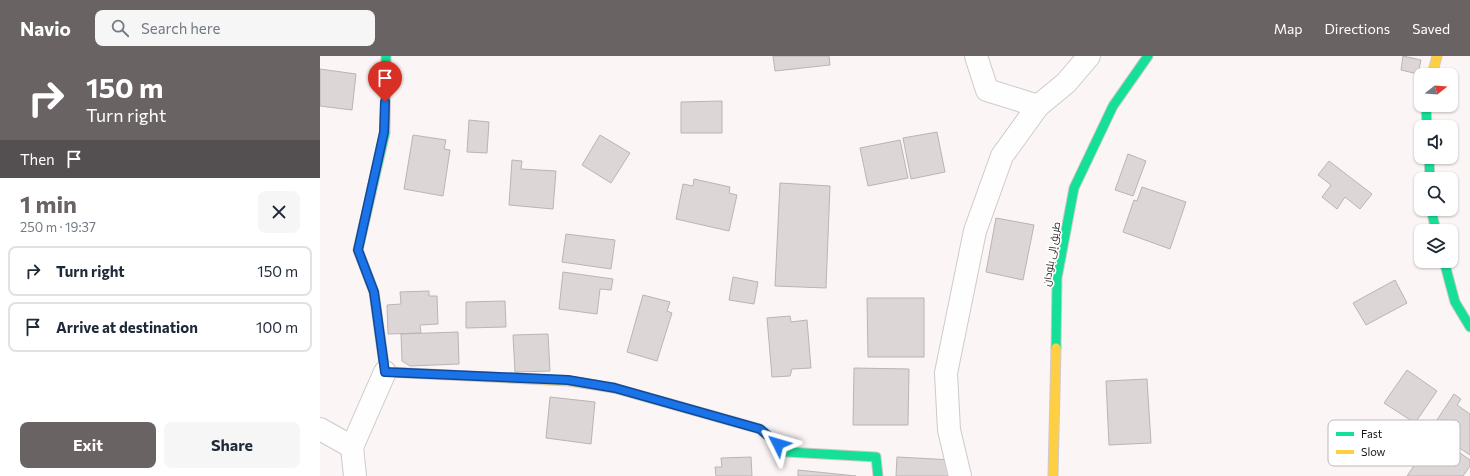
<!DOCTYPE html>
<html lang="en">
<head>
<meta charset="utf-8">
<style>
	:root { --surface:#fff; --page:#f6f6f7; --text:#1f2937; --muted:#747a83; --line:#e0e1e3; --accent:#6a6364 }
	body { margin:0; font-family:Commissioner,Cairo,sans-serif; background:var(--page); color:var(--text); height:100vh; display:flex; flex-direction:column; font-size:15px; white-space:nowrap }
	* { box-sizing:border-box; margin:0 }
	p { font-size:13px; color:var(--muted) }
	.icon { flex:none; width:22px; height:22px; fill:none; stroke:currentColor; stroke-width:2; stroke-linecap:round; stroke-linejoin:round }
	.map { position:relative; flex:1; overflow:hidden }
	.details { display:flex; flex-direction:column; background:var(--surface); width:320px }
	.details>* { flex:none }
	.top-card { background:#6a6364; color:#fff; overflow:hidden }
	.needle { width:26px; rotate:73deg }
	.fabs { position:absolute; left:1094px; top:12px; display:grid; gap:8px }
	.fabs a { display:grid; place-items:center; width:44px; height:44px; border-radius:8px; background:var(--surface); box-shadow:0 1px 3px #0004; font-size:20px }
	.pin { position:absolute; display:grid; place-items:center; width:34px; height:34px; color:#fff; margin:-41px -17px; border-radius:50% 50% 50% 0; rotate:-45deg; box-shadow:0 0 4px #0007 }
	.pin .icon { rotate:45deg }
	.me { position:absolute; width:44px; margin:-22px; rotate:310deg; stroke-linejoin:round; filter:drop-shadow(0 0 3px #0008) }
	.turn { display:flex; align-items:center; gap:14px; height:84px; padding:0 20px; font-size:18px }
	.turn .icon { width:52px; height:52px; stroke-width:2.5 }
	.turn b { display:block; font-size:28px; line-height:34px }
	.then { display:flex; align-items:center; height:38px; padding:0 20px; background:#0003; gap:8px; font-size:15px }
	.round { display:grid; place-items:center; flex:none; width:42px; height:42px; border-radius:8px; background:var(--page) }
	.overview { display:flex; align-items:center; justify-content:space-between; height:68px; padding:0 20px }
	h1 { font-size:24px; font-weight:700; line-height:30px; color:var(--accent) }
	.button { display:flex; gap:8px; margin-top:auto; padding:8px 20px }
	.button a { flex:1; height:46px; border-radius:8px; background:var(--accent); color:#fff; font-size:16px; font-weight:700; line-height:46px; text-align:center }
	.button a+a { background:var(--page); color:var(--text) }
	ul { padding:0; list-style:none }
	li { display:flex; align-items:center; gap:12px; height:50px; margin:0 8px 6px; padding:0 12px; border:2px solid var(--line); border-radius:8px }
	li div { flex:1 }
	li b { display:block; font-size:15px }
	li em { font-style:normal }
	header { display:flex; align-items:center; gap:24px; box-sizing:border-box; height:56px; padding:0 20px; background:var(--accent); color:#fff }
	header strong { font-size:19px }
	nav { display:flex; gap:22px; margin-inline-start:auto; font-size:14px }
	.search { width:280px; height:36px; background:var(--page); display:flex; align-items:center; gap:10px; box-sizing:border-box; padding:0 14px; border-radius:8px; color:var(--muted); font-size:15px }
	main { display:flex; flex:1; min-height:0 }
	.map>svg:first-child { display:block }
</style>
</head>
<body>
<header>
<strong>Navio</strong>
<div class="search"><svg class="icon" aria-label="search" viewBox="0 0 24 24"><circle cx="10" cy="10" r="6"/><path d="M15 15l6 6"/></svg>Search here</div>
<nav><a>Map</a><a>Directions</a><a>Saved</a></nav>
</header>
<main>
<section class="details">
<div class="top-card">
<div class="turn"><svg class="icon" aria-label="right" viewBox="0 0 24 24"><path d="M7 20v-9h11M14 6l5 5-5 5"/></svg><div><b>150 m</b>Turn right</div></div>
<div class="then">Then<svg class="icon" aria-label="arrive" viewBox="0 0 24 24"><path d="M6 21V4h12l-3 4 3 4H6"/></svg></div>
</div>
<div class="overview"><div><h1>1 min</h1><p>250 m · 19:37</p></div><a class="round"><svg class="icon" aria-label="close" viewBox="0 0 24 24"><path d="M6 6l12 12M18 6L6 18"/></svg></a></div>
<ul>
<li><svg class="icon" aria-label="right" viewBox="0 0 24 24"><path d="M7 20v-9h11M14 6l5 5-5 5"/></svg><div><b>Turn right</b></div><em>150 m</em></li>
<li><svg class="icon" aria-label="arrive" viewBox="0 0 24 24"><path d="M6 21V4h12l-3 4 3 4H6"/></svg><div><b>Arrive at destination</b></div><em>100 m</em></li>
</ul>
<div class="button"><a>Exit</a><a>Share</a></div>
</section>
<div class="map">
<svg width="1150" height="420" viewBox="0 0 1150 420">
	<rect width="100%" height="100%" fill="#fbf5f5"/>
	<g fill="#dcd6d6" stroke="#bab4b4">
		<polygon points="453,0 509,0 510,9 455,15"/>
		<polygon points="1083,0 1101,4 1098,18 1081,14"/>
		<polygon points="0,13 36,18 32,54 0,50"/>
		<polygon points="402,45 402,77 361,77 361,46"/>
		<polygon points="149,64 169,66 167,97 147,96"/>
		<polygon points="617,76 625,116 591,123 583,82"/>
		<polygon points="93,79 126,84 124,93 130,94 123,140 84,133"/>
		<polygon points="280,79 310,97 291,127 262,109"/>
		<polygon points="580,84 588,122 548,130 540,92"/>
		<polygon points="808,98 826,105 813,140 795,134"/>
		<polygon points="192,104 202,105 201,113 236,115 233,153 189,149"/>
		<polygon points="1009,105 1052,138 1040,153 1025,141 1017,153 1002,141 1011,129 998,119"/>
		<polygon points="374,123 410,131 409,137 417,139 409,175 356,163 363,128 373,130"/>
		<polygon points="460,127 510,130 506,232 455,230"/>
		<polygon points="822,131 866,146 850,193 803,176 814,144 817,145"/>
		<polygon points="676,162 714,169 703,224 666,216"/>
		<polygon points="246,178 295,184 291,213 242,206"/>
		<polygon points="243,216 293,223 291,234 280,233 277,258 239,253"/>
		<polygon points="413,221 438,226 434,248 409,244"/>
		<polygon points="1075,224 1087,247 1046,269 1033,247"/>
		<polygon points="109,235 109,240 117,240 118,268 100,269 101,277 68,278 67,249 81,248 80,236"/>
		<polygon points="323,239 350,246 347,255 352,257 337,305 307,296"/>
		<polygon points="547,242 604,242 604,301 548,301"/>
		<polygon points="185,245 186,271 146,272 146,246"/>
		<polygon points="470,260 471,266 487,264 491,312 472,313 470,320 452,321 447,262"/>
		<polygon points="138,276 139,308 90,310 82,305 81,278"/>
		<polygon points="228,278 230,315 195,316 193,279"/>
		<polygon points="534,312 589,313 588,369 533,369"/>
		<polygon points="1087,314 1117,335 1095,367 1064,347"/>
		<polygon points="827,323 831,387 789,389 786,325"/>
		<polygon points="1134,338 1141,343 1137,349 1150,358 1150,399 1111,373"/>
		<polygon points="230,341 275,346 271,388 226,382"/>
		<polygon points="1109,387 1137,406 1140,397 1150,404 1150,410 1143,420 1087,420"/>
		<polygon points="431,401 432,420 396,420 395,411 402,411 401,402"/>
		<polygon points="577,401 633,404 632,420 576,420"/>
		<polygon points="478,414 536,420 478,420"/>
	</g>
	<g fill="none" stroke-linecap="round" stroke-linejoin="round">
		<defs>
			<g id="street">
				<polyline points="656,0 667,34 718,50 746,27 769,0"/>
				<polyline points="0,373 32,391 65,316"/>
				<polyline points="32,391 35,420"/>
				<polyline points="640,420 629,374 626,317 655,175 682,100 718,50"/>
			</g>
			<g id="fast">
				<polyline points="66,0 65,77 38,194 54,236 65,316 68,316"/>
				<polyline points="1106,49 1107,71"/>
				<polyline points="1109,101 1110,123"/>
				<polyline points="1111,153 1116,175"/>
				<polyline points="1124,205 1135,246 1150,271"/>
				<polyline points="736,292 737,222 754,132 793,50 828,0"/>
				<polyline points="294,332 440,373 467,396 556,401 558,420"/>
			</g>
			<g id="slow">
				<polyline points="1112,19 1117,0"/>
				<polyline points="68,316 249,325 294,332"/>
				<polyline points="733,420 736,292"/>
			</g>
		</defs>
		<use href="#street" stroke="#cfc9ca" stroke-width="24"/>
		<use href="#fast" stroke="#cfc9ca" stroke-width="11"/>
		<use href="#slow" stroke="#cfc9ca" stroke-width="11"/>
		<use href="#street" stroke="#fefefe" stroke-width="22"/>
		<use href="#fast" stroke="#16e098" stroke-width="9"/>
		<use href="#slow" stroke="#ffcf43" stroke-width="9"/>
	</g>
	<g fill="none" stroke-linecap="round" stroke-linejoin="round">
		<defs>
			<polyline id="route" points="65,46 64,76 38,194 54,236 65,316 248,324 295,332 440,373 458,388"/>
		</defs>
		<use href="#route" stroke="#114b97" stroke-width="10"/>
		<use href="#route" stroke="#1a73e8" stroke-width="7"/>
	</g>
	<g text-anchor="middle" stroke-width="3.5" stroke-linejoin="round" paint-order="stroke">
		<g font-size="10" fill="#1c1516" stroke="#fff">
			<text transform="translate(731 198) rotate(-81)" y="4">طريق إلى بلودان</text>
		</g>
	</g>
	<rect x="1008" y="364" width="132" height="46" rx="6" fill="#fff" stroke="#bbb9b9" stroke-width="1"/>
	<rect x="1016" y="376" width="18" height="4" fill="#16e098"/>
	<rect x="1016" y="394" width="18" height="4" fill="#ffcf43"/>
	<g font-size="11" fill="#1c1516">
		<text x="1041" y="382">Fast</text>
		<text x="1041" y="400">Slow</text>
	</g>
</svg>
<div class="fabs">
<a><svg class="needle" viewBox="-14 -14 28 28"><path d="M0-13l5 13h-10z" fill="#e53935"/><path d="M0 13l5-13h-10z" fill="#747a83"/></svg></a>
<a><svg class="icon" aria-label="sound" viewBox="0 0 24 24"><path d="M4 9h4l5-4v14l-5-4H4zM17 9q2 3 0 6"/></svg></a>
<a><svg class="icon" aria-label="search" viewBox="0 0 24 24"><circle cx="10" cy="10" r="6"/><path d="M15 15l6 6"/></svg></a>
<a><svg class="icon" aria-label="layers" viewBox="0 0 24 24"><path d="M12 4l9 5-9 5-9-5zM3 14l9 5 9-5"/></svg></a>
</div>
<div class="pin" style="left:65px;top:46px;background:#d93025"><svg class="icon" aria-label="arrive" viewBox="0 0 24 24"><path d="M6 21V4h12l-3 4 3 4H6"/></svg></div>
<svg class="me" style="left:458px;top:388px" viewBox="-20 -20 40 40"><path d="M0-17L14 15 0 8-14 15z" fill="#1a73e8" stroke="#fff" stroke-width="4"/></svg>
</div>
</main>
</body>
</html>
